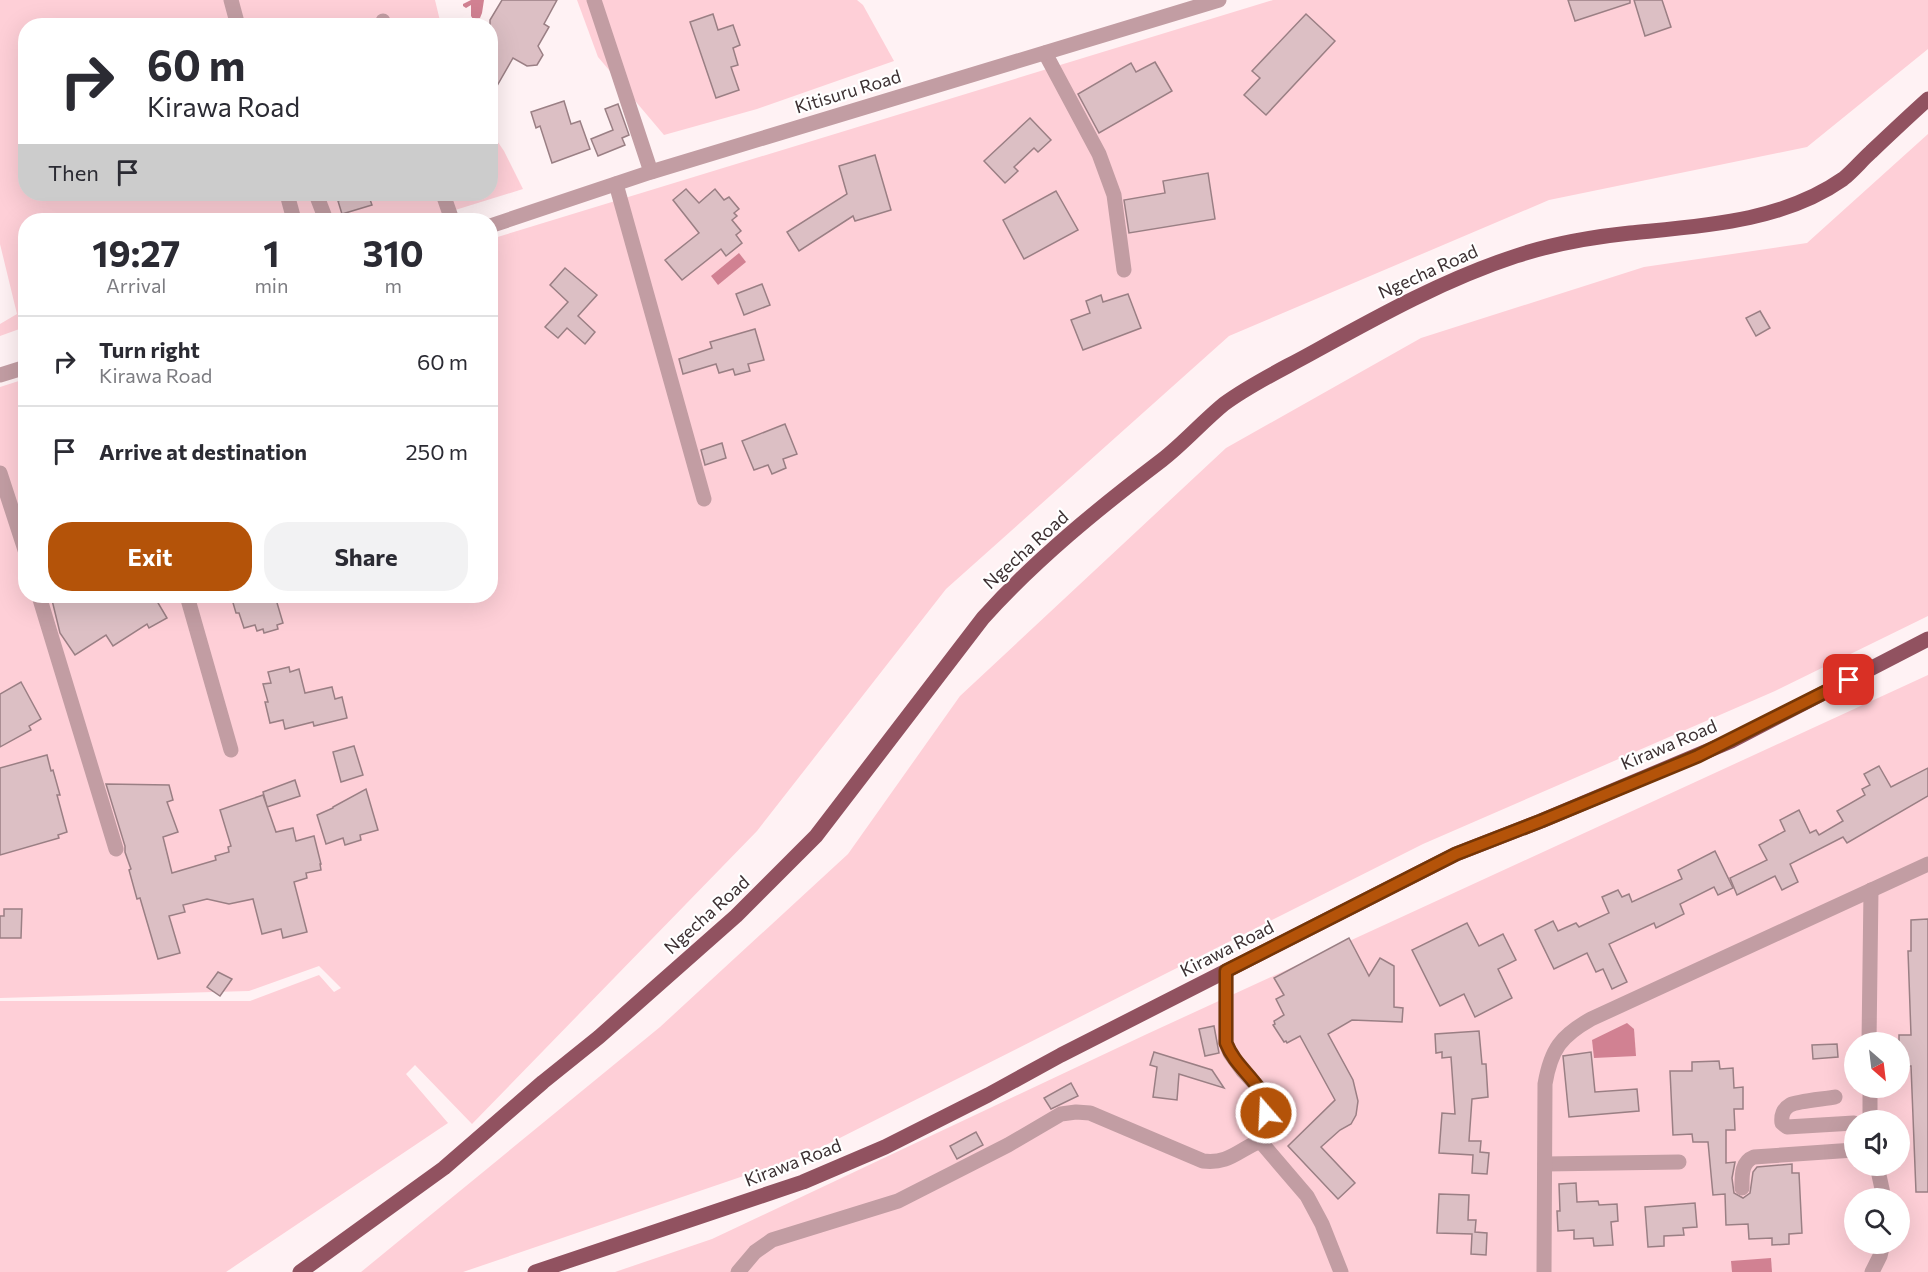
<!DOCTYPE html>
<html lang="en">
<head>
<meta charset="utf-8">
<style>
	:root { --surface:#fff; --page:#f2f2f3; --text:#2b2b33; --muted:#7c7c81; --line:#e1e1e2; --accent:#b45309 }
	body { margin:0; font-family:Commissioner,sans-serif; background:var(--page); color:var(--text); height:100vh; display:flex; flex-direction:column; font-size:22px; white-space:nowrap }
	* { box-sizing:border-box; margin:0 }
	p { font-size:20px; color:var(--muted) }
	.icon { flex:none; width:33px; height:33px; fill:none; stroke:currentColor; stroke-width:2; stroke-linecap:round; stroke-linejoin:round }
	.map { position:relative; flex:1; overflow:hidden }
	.drawer { position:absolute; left:18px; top:213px; width:480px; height:390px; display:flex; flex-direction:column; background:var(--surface); border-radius:24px; box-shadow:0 6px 24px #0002 }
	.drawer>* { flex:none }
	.hud { position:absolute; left:18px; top:18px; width:480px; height:183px; border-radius:24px; box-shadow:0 6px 24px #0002; background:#fff; color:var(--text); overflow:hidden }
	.needle { width:39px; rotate:152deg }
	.tools { position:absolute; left:1844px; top:1032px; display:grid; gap:12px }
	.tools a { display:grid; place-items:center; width:66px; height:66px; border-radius:50%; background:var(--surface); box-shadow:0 6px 24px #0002; font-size:30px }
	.pin { position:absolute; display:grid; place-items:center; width:51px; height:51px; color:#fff; margin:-26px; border-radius:12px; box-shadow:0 3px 9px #0006 }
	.me { position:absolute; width:66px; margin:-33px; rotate:341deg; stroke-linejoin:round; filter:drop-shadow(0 0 4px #0008) }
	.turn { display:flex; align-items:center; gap:21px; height:126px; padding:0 30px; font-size:27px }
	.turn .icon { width:78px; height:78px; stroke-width:2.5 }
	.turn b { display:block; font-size:42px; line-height:51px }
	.then { display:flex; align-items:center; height:57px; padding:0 30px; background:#0003; gap:12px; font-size:22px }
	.eta { display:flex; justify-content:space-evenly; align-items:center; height:102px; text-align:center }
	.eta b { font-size:36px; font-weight:700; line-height:42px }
	.primary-button { display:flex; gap:12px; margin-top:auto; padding:12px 30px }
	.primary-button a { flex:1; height:69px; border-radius:24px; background:var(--accent); color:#fff; font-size:24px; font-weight:700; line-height:69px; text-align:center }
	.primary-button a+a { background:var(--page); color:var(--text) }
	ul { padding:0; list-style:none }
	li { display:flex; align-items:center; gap:18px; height:90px; padding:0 30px; border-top:2px solid var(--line) }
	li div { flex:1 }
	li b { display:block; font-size:22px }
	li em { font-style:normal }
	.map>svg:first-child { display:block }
</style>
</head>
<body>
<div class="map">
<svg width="1928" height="1272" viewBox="0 0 1928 1272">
	<rect width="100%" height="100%" fill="#fff2f4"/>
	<g fill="#fecfd7" fill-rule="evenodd">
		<polygon points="0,0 435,0 441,25 26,26 26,194 490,194 491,132 504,151 523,189 423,220 26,220 25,327 0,336 0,324 17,314 0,244"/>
		<polygon points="577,0 857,0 863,5 894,61 757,109 664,135 598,57"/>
		<polygon points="1273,0 1928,0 1928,49 1807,147 1549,200 1229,336 946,589 757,831 472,1124 415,1065 406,1074 448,1123 226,1272 0,1272 0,1001 250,1001 319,975 334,992 341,988 319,966 249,991 0,998 0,387 25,379 26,596 490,596 491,239"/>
		<polygon points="1928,134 1928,616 1775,691 1423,844 808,1154 463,1272 361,1272 660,1027 848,854 960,696 1226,448 1421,338 1644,267 1807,243"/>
		<path d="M1928,675V1272H615L712,1239L1147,1034ZM1854,1042H1899V1088H1854ZM1854,1120H1899V1166H1854ZM1854,1198H1899V1244H1854Z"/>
	</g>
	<g fill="#d18192">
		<polygon points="471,0 484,0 482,13 480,18 473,19 471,16 471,5 466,8 463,6 463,4"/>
		<polygon points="739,253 746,262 718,285 711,276"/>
		<polygon points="1627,1023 1634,1029 1636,1056 1594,1058 1592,1040"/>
		<polygon points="1771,1258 1772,1272 1732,1272 1731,1261"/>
	</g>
	<g fill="#dcbfc4" stroke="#9a7f84" stroke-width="1.5">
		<polygon points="502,0 557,0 544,24 549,27 538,46 543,55 537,65 527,66 513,58 490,98 490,20"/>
		<polygon points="1568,0 1630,0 1630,3 1575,21"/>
		<polygon points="1634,0 1662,0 1671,27 1645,36"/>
		<polygon points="713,14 718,30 733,25 740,45 733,48 738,65 731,67 739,90 716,98 690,22"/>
		<polygon points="1306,14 1335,41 1266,115 1244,95 1260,78 1252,71"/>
		<polygon points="1155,62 1172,91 1099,133 1078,94 1131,63 1136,72"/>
		<polygon points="564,101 571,124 580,121 590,149 552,163 540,126 536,128 531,112"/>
		<polygon points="618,104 629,135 622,138 625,145 598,156 591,139 613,130 605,109"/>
		<polygon points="1030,118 1051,140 1038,152 1034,148 1014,167 1018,171 1005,183 984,161"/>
		<polygon points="875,155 891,210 855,221 853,216 799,251 787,232 847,194 839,166"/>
		<polygon points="1208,173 1215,219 1129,233 1124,200 1165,193 1163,181"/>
		<polygon points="686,189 699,203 715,189 724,200 729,197 739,209 734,213 737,216 732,220 741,231 736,235 742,243 726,256 721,249 682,280 665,260 699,233 673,200"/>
		<polygon points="1056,191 1078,230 1024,259 1003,220"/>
		<polygon points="339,194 368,194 372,205 342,214 338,201 341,200"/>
		<polygon points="565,268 597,295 578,316 595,332 585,344 567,328 558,338 545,327 568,302 550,285"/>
		<polygon points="762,284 770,305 744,315 736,294"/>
		<polygon points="1128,294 1141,328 1083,350 1071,320 1090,313 1086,301 1101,295 1103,302"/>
		<polygon points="1760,311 1770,328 1756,336 1746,318"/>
		<polygon points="755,329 764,360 748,364 750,371 735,375 733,369 719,373 716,364 683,374 679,359 712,348 710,342"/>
		<polygon points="785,424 797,454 783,459 786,468 772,474 768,465 754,470 742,441"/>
		<polygon points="722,443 726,458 705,465 701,450"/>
		<polygon points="51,596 154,596 167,618 149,628 147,624 113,646 106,635 75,655 60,633"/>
		<polygon points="231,596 275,596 283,623 277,625 278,629 264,633 263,629 257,631 255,625 244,628 239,613 236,613"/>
		<polygon points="289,667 290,672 299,669 305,693 332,687 335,699 342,697 347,718 314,726 313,722 285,729 283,720 270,723 265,702 268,702 263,684 271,683 268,672"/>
		<polygon points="21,682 41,719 29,726 31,730 0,747 0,694"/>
		<polygon points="354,746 363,775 341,782 333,752"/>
		<polygon points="47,755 51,771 53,770 60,795 57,795 67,832 58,835 59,838 0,855 0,768"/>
		<polygon points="1879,766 1891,787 1928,768 1928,796 1847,843 1843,837 1790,864 1798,882 1782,890 1775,876 1737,895 1730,878 1767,860 1759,845 1785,831 1780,820 1799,810 1810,833 1816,830 1819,835 1843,821 1837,811 1865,795 1862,789 1870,785 1864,774"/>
		<polygon points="295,780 300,796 267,807 263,792"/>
		<polygon points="106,784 169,785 173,800 167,802 178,832 163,837 172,873 216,860 215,856 229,852 228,847 231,846 220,810 263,795 276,832 293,828 296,841 314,836 321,864 320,864 321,870 306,873 307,878 294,882 307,932 283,938 281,929 262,934 253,899 229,904 207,899 183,905 185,912 169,916 180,953 158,959 140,898 137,899 129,870 131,869 125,852 125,846"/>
		<polygon points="366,789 378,830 360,835 361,840 345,845 343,838 326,844 317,815 333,808 333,807"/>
		<polygon points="1715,851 1733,888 1718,895 1714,887 1680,904 1684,914 1656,928 1654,923 1609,944 1627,982 1612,989 1603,969 1596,972 1587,953 1554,969 1535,930 1553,921 1558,931 1576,923 1579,927 1609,913 1602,897 1618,890 1622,897 1629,894 1632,902 1682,879 1678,870"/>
		<polygon points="4,909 22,909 21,938 0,938 0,916 4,916"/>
		<polygon points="1928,919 1928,1192 1916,1192 1911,1066 1899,1066 1899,1035 1911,1035 1908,951 1911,951 1911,920"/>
		<polygon points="1467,923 1479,946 1503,934 1516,960 1498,969 1512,998 1475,1017 1464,994 1440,1006 1412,950"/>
		<polygon points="1349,938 1369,976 1380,958 1394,966 1394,1007 1403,1008 1402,1022 1352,1020 1328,1034 1353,1080 1358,1101 1356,1115 1351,1124 1340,1130 1321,1147 1355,1183 1338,1199 1288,1146 1335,1100 1300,1036 1287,1043 1286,1041 1284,1042 1273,1025 1275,1024 1274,1021 1284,1015 1276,999 1284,995 1274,978"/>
		<polygon points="218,972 232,979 220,996 207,987"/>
		<polygon points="1214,1026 1219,1053 1205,1056 1199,1029"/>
		<polygon points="1479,1031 1482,1064 1486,1064 1488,1097 1472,1099 1469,1141 1481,1141 1480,1152 1489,1153 1487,1174 1472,1173 1473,1155 1439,1153 1442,1113 1455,1114 1451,1057 1442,1058 1442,1052 1436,1053 1435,1034"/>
		<polygon points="1837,1044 1838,1057 1813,1059 1812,1045"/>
		<polygon points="1154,1052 1212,1070 1224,1088 1179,1074 1177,1100 1153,1097 1157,1067 1150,1065"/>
		<polygon points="1591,1052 1595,1092 1637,1089 1639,1111 1569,1117 1563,1056"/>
		<polygon points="1719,1061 1720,1069 1733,1068 1734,1088 1743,1087 1743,1109 1734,1109 1735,1130 1726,1130 1726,1163 1735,1162 1732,1178 1734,1193 1743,1198 1750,1193 1753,1172 1757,1167 1792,1164 1792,1173 1799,1173 1802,1233 1789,1234 1789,1244 1772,1245 1772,1238 1749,1239 1748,1224 1726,1225 1725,1194 1713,1195 1708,1142 1693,1142 1692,1134 1673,1135 1670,1071 1692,1071 1692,1062"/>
		<polygon points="1071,1083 1078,1096 1051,1109 1044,1098"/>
		<polygon points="976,1132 983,1145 957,1159 950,1146"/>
		<polygon points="1576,1183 1577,1202 1598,1201 1599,1205 1617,1204 1618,1221 1611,1222 1613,1245 1594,1246 1593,1238 1574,1239 1574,1230 1558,1231 1557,1211 1560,1211 1559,1184"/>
		<polygon points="1439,1194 1469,1195 1468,1220 1476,1220 1475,1232 1487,1233 1486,1255 1471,1254 1472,1234 1437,1233"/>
		<polygon points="1695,1203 1697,1227 1683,1228 1684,1235 1664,1236 1664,1246 1648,1247 1645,1207"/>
	</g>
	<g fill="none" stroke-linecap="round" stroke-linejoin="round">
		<g stroke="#c29da3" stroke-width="15">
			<polyline points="231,0 238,26"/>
			<polyline points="594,0 651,172"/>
			<polyline points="383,21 385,26"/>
			<polyline points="1045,53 1099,154 1114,195 1124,270"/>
			<polyline points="616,184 704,499"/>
			<polyline points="287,194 294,220"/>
			<polyline points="316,194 326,220"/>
			<polyline points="443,194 452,220"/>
			<polyline points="490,226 651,172 1219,0"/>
			<polyline points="0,375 26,367"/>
			<polyline points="0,473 26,553"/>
			<polyline points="39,596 116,849"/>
			<polyline points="187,596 231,750"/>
			<polyline points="1226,971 1226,1043 1230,1053 1243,1071 1258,1087 1266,1113 1260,1141"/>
			<polyline points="1869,1042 1871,890"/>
			<polyline points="1870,1088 1870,1120"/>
			<path d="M1835,1097C1825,1099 1798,1101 1790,1105C1783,1109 1781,1116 1782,1123L1787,1127L1854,1123"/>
			<polyline points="1260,1141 1307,1196 1322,1224 1341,1272"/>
			<polyline points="1545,1164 1679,1162"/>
			<polyline points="1877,1166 1884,1198"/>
			<path d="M1742,1188C1742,1176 1741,1162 1754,1157L1854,1150"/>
			<path d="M738,1272L755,1252L772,1240L898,1201L1008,1145L1061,1114L1076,1112L1090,1113L1203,1161C1229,1164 1237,1151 1260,1141"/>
			<path d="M1544,1272L1545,1084C1551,1049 1561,1036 1591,1019L1928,864"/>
			<polyline points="1872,1272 1880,1256 1883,1244"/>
		</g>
		<g stroke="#915260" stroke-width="15">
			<path d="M300,1272L444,1168L543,1082L599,1037L736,916L816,836L983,618C1036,559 1099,508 1162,460C1184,443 1202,422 1224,404C1251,384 1281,370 1310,354C1377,317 1443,280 1516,256C1552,244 1592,237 1630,233C1701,226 1782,222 1843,179C1853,171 1862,160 1871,152C1890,134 1909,116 1928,99"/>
			<polyline points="535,1272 803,1182 885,1147 988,1095 1061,1055 1456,854 1541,821 1731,741 1928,639"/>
		</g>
	</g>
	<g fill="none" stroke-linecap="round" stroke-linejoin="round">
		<defs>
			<path id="route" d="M1266,1113C1263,1104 1262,1093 1257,1086C1246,1071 1233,1061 1226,1043V971L1456,854L1541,821L1698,756L1849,680"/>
		</defs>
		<use href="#route" stroke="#753606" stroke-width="15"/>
		<use href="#route" stroke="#b45309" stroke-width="10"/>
	</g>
	<g text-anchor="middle" stroke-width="4.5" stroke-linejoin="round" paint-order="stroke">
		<g font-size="18" fill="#3c3032" stroke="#fff">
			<text transform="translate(848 92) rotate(-17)" y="6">Kitisuru Road</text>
			<text transform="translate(1428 272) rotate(-24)" y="6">Ngecha Road</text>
			<text transform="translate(1026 550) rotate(-42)" y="6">Ngecha Road</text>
			<text transform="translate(1669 745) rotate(-23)" y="6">Kirawa Road</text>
			<text transform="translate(707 915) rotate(-42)" y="6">Ngecha Road</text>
			<text transform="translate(1227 949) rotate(-27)" y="6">Kirawa Road</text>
			<text transform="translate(793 1163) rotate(-21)" y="6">Kirawa Road</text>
		</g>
	</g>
</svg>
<div class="tools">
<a><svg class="needle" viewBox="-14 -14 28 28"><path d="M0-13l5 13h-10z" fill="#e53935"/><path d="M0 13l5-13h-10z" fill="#7c7c81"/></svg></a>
<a><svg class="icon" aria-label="sound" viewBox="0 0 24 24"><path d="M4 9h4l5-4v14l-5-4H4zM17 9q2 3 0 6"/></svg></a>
<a><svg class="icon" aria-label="search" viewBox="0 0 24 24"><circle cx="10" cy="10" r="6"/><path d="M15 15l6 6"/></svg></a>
</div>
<div class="pin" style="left:1849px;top:680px;background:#d93025"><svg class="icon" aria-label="arrive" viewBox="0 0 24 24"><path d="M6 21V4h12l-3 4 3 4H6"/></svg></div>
<svg class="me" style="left:1266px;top:1113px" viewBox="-20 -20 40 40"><circle r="17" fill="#b45309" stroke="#fff" stroke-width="3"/><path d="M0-11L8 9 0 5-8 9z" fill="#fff"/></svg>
<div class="hud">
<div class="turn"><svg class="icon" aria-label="right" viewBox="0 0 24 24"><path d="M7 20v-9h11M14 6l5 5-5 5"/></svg><div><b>60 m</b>Kirawa Road</div></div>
<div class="then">Then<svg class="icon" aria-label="arrive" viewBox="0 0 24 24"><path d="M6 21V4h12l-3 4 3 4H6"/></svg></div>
</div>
<section class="drawer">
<div class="eta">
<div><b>19:27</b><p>Arrival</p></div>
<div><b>1</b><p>min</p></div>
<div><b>310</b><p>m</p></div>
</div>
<ul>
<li><svg class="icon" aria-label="right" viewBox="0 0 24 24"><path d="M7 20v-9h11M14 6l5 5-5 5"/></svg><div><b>Turn right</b><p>Kirawa Road</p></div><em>60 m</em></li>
<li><svg class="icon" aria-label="arrive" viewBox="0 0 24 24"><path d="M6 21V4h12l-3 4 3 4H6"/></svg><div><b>Arrive at destination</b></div><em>250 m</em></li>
</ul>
<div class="primary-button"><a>Exit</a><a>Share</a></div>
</section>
</div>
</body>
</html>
